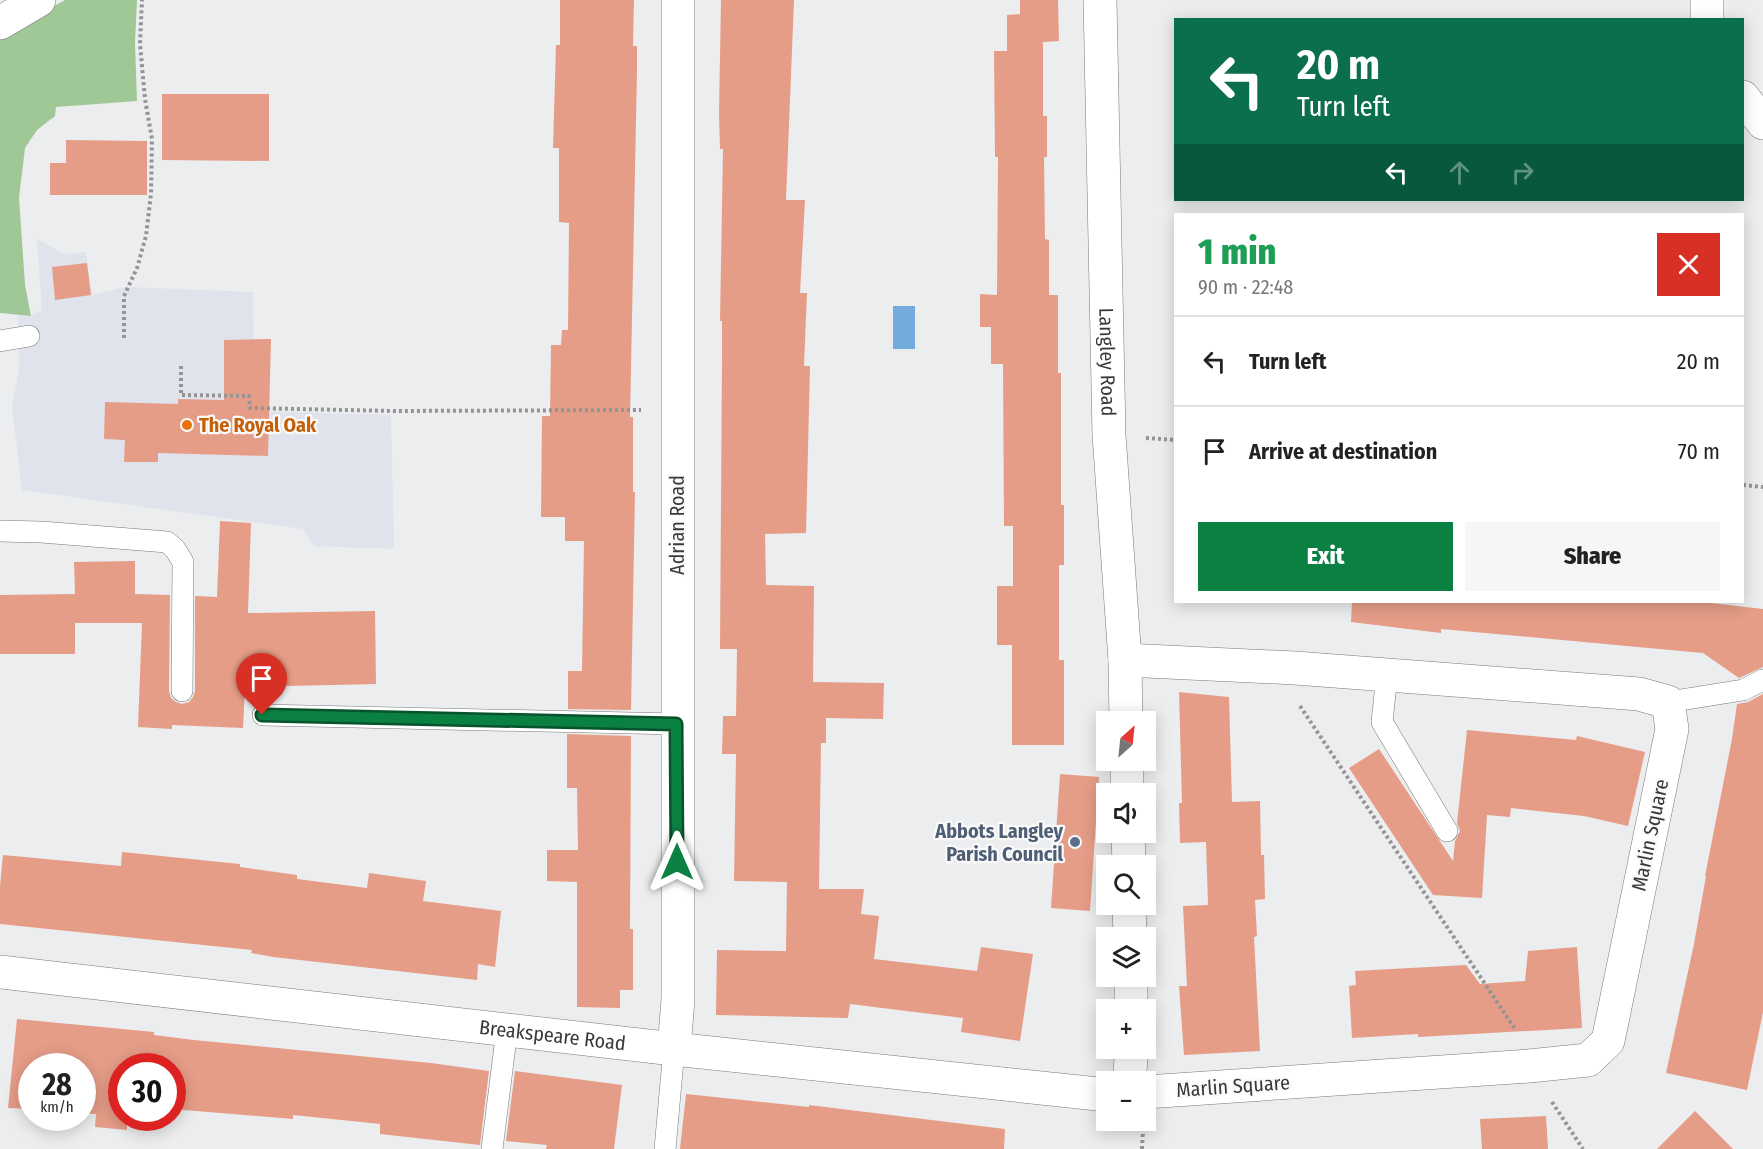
<!DOCTYPE html>
<html lang="en">
<head>
<meta charset="utf-8">
<style>
	:root { --surface:#fff; --page:#f6f6f6; --text:#222; --muted:#767676; --line:#e0e0e0; --accent:#0b8043 }
	body { margin:0; font-family:"Fira Sans Condensed",sans-serif; background:var(--page); color:var(--text); height:100vh; display:flex; flex-direction:column; font-size:22px; white-space:nowrap }
	* { box-sizing:border-box; margin:0 }
	p { font-size:20px; color:var(--muted) }
	.icon { flex:none; width:33px; height:33px; fill:none; stroke:currentColor; stroke-width:2; stroke-linecap:round; stroke-linejoin:round }
	.map { position:relative; flex:1; overflow:hidden }
	.panel { position:absolute; left:1174px; top:213px; width:570px; height:390px; display:flex; flex-direction:column; background:var(--surface); border-radius:0px; box-shadow:0 3px 15px #0003 }
	.panel>* { flex:none }
	.banner { position:absolute; left:1174px; top:18px; width:570px; height:183px; border-radius:0px; box-shadow:0 3px 15px #0003; background:#0b6e4f; color:#fff; overflow:hidden }
	.needle { width:39px; rotate:27deg }
	.buttons { position:absolute; left:1096px; top:711px; display:grid; gap:12px }
	.buttons a { display:grid; place-items:center; width:60px; height:60px; border-radius:0px; background:var(--surface); box-shadow:0 3px 15px #0003; font-size:30px }
	.speed { position:absolute; left:18px; top:1053px; display:flex; gap:12px; font-size:30px; font-weight:700; text-align:center }
	.speed>* { display:grid; place-content:center; width:78px; height:78px; border-radius:50%; background:var(--surface); box-shadow:0 3px 15px #0003; line-height:1 }
	.speed small { font-size:15px; font-weight:400 }
	.speed .limit { border:9px solid #d22; background:#fff; color:#111 }
	.pin { position:absolute; display:grid; place-items:center; width:51px; height:51px; color:#fff; margin:-62px -26px; border-radius:50% 50% 50% 0; rotate:-45deg; box-shadow:0 0 6px #0007 }
	.pin .icon { rotate:45deg }
	.me { position:absolute; width:66px; margin:-33px; rotate:0deg; stroke-linejoin:round; filter:drop-shadow(0 0 4px #0008) }
	.turn { display:flex; align-items:center; gap:21px; height:126px; padding:0 24px; font-size:27px }
	.turn .icon { width:78px; height:78px; stroke-width:2.5 }
	.turn b { display:block; font-size:42px; line-height:51px }
	.lanes { display:flex; align-items:center; height:57px; padding:0 24px; background:#0003; justify-content:center; gap:30px; direction:ltr }
	.lanes .off { opacity:.35 }
	.round { display:grid; place-items:center; flex:none; width:63px; height:63px; border-radius:0px; background:var(--page) }
	.headline { display:flex; align-items:center; justify-content:space-between; height:102px; padding:0 24px }
	h1 { font-size:36px; font-weight:800; line-height:45px; color:#1e9e55 }
	.button { display:flex; gap:12px; margin-top:auto; padding:12px 24px }
	.button a { flex:1; height:69px; border-radius:0px; background:var(--accent); color:#fff; font-size:24px; font-weight:800; line-height:69px; text-align:center }
	.button a+a { background:var(--page); color:var(--text) }
	ul { padding:0; list-style:none }
	li { display:flex; align-items:center; gap:18px; height:90px; padding:0 24px; border-top:2px solid var(--line) }
	li div { flex:1 }
	li b { display:block; font-size:22px }
	li em { font-style:normal }
	.map>svg:first-child { display:block }
</style>
</head>
<body>
<div class="map">
<svg width="1763" height="1149" viewBox="0 0 1763 1149">
	<rect width="100%" height="100%" fill="#ecedee"/>
	<polygon fill="#e1e3ec" points="37,239 65,254 86,252 92,295 126,287 253,292 254,387 257,411 391,415 394,549 314,546 303,529 22,490 12,407 19,368 18,315 31,316 42,310"/>
	<polygon fill="#a0c896" points="65,0 137,0 135,43 137,101 56,107 55,116 37,130 25,148 19,198 25,285 31,316 0,313 0,37"/>
	<rect fill="#73abdc" x="893" y="306" width="22" height="43"/>
	<g fill="#e69d87">
		<polygon points="560,0 634,0 633,46 637,46 637,71 630,417 633,417 633,492 635,492 631,710 568,709 568,671 582,671 584,541 565,541 565,517 541,517 542,416 550,416 551,345 561,345 562,330 568,330 569,223 559,222 559,148 553,148 556,45 560,45"/>
		<polygon points="721,0 794,0 786,200 805,200 800,293 807,293 804,366 810,366 806,533 765,534 766,585 814,586 813,682 884,683 883,719 826,718 826,743 821,743 819,889 864,889 861,914 879,916 874,959 977,971 981,947 1033,954 1020,1041 961,1032 963,1018 850,1004 848,1018 716,1015 717,950 786,951 787,882 734,881 736,754 722,754 723,716 736,716 737,649 720,649 722,360 722,321 720,321 723,149 720,149 719,114"/>
		<polygon points="1020,0 1058,0 1059,41 1043,42 1043,116 1047,116 1047,157 1044,157 1045,239 1049,240 1049,295 1058,295 1058,373 1061,373 1061,505 1064,505 1064,565 1059,565 1059,660 1064,660 1064,745 1012,745 1012,645 997,645 997,586 1013,586 1013,526 1004,526 1003,364 991,364 991,327 980,327 980,294 997,295 998,157 995,157 994,51 1007,51 1007,15 1020,14"/>
		<polygon points="162,94 269,94 269,161 162,160"/>
		<polygon points="66,140 147,141 147,195 50,195 50,163 66,163"/>
		<polygon points="87,263 91,295 55,300 52,267"/>
		<polygon points="271,339 268,456 158,453 158,462 124,462 125,440 104,439 105,402 178,404 178,399 224,400 224,340"/>
		<polygon points="220,521 251,523 248,613 375,611 376,684 245,687 243,728 172,725 172,729 138,727 142,623 75,623 75,604 75,654 0,654 0,595 75,594 74,562 135,561 135,594 170,595 169,691 171,698 176,702 182,704 189,702 193,697 195,691 195,596 217,597"/>
		<polygon points="1352,602 1702,602 1763,609 1763,667 1739,678 1703,653 1441,629 1441,633 1351,622"/>
		<polygon points="1179,692 1229,697 1232,802 1260,801 1261,855 1264,855 1265,899 1255,900 1257,936 1254,937 1260,1051 1184,1055 1179,986 1187,986 1183,906 1208,905 1206,842 1180,843 1179,803 1182,803"/>
		<polygon points="1763,694 1763,1012 1747,1090 1666,1073 1694,944 1706,876 1705,876 1732,739 1737,704 1748,702"/>
		<polygon points="1467,730 1576,740 1577,736 1645,752 1628,826 1584,816 1511,808 1510,817 1487,815 1482,898 1433,895 1349,768 1379,749 1453,861 1455,841 1460,831 1457,823"/>
		<polygon points="567,734 631,736 630,929 633,929 633,990 620,990 620,1008 577,1007 577,882 547,881 547,850 578,850 577,788 567,788"/>
		<polygon points="1060,774 1099,777 1090,911 1051,908"/>
		<polygon points="122,852 240,864 240,867 297,875 297,879 367,888 369,873 426,881 423,901 501,911 495,967 478,964 477,980 273,957 251,953 252,950 0,924 0,886 3,855 121,866"/>
		<polygon points="1577,947 1582,1028 1418,1037 1418,1034 1352,1038 1349,986 1356,985 1355,971 1466,965 1480,984 1525,981 1528,951"/>
		<polygon points="17,1019 154,1032 154,1035 194,1040 431,1063 489,1071 480,1145 380,1134 380,1124 293,1115 293,1119 172,1109 172,1066 122,1066 122,1118 146,1118 146,1123 127,1121 127,1130 95,1127 96,1114 82,1113 82,1066 32,1066 32,1109 8,1108"/>
		<polygon points="515,1071 622,1085 614,1149 546,1149 547,1145 506,1141"/>
		<polygon points="686,1094 809,1107 809,1105 1005,1129 1004,1149 680,1149"/>
		<polygon points="1695,1111 1733,1149 1657,1149"/>
		<polygon points="1546,1116 1548,1149 1482,1149 1480,1119"/>
	</g>
	<g fill="none" stroke-linecap="round" stroke-linejoin="round">
		<defs>
			<g id="service">
				<polyline points="0,341 29,336"/>
				<polyline points="0,531 41,532 167,542 175,549 183,562 182,691"/>
				<polyline points="1387,675 1382,722 1447,831"/>
				<polyline points="1668,702 1743,690 1763,680"/>
				<polyline points="263,715 676,724"/>
				<polyline points="492,1149 507,1030"/>
				<polyline points="665,1149 674,1049"/>
			</g>
			<g id="minor">
				<path id="s1" d="M1100,0L1109,435L1125,660L1126,722"/>
				<polyline points="1707,0 1707,20"/>
				<polyline points="1743,97 1763,123"/>
				<polyline points="1125,660 1295,668 1639,694 1668,702 1672,729 1608,1041 1588,1060 1529,1066 1146,1092"/>
				<polyline points="1127,760 1127,794"/>
				<polyline points="1128,832 1129,866"/>
				<polyline points="1129,904 1130,938"/>
				<path id="s2" d="M0,972L674,1049L1098,1094L1107,1093"/>
				<polyline points="1131,976 1131,1010"/>
				<polyline points="674,1049 678,999 678,0"/>
				<polyline points="1129,1082 1132,1048"/>
			</g>
			<polyline id="tertiary" points="0,23 39,0"/>
		</defs>
		<use href="#service" stroke="#79797a" stroke-width="22"/>
		<use href="#minor" stroke="#79797a" stroke-width="34"/>
		<use href="#tertiary" stroke="#79797a" stroke-width="34"/>
		<g stroke="#949495" stroke-width="4" stroke-dasharray="3 3" stroke-linecap="butt">
			<polyline points="124,338 124,296 137,268 146,236 151,194 152,139 145,99 140,44 142,0"/>
			<polyline points="181,366 181,395 249,396 250,408 393,411 641,410"/>
			<polyline points="1146,438 1176,440"/>
			<polyline points="1743,485 1763,487"/>
			<polyline points="1300,706 1515,1029"/>
			<polyline points="1552,1102 1583,1149"/>
			<polyline points="1142,1149 1143,1129"/>
		</g>
		<use href="#service" stroke="#fff" stroke-width="21"/>
		<use href="#minor" stroke="#fff" stroke-width="33"/>
		<use href="#tertiary" stroke="#fff" stroke-width="33"/>
	</g>
	<g fill="none" stroke-linecap="round" stroke-linejoin="round">
		<defs>
			<polyline id="route" points="262,715 676,724 677,862"/>
		</defs>
		<use href="#route" stroke="#07532c" stroke-width="15"/>
		<use href="#route" stroke="#0b8043" stroke-width="10"/>
	</g>
	<circle fill="#e8710a" stroke="#fafafb" stroke-width="2" cx="187" cy="425" r="6"/>
	<circle fill="#5c6f8a" stroke="#fafafb" stroke-width="2" cx="1075" cy="842" r="6"/>
	<g text-anchor="middle" stroke-width="4.5" stroke-linejoin="round" paint-order="stroke">
		<g font-size="20" fill="#393939" stroke="#fafafb">
			<text dy="7" stroke="none"><textPath href="#s1" startOffset="362">Langley Road</textPath></text>
			<text transform="translate(677 525) rotate(-90)" y="7">Adrian Road</text>
			<text transform="translate(1650 835) rotate(-78)" y="7">Marlin Square</text>
			<text dy="7" stroke="none"><textPath href="#s2" startOffset="556">Breakspeare Road</textPath></text>
			<text transform="translate(1233 1086) rotate(-4)" y="7">Marlin Square</text>
		</g>
		<g font-size="20" font-weight="bold" fill="#c56008" stroke="#fafafb" text-anchor="start">
			<text x="199" y="432">The Royal Oak</text>
		</g>
		<g font-size="20" font-weight="bold" fill="#4e5e75" stroke="#fafafb" text-anchor="end">
			<text x="1063" y="838">Abbots Langley<tspan x="1063" dy="23">Parish Council</tspan></text>
		</g>
	</g>
</svg>
<div class="buttons">
<a><svg class="needle" viewBox="-14 -14 28 28"><path d="M0-13l5 13h-10z" fill="#e53935"/><path d="M0 13l5-13h-10z" fill="#767676"/></svg></a>
<a><svg class="icon" aria-label="sound" viewBox="0 0 24 24"><path d="M4 9h4l5-4v14l-5-4H4zM17 9q2 3 0 6"/></svg></a>
<a><svg class="icon" aria-label="search" viewBox="0 0 24 24"><circle cx="10" cy="10" r="6"/><path d="M15 15l6 6"/></svg></a>
<a><svg class="icon" aria-label="layers" viewBox="0 0 24 24"><path d="M12 4l9 5-9 5-9-5zM3 14l9 5 9-5"/></svg></a>
<a>+</a>
<a>−</a>
</div>
<div class="speed"><div>28<small>km/h</small></div><div class="limit">30</div></div>
<div class="pin" style="left:262px;top:715px;background:#d93025"><svg class="icon" aria-label="arrive" viewBox="0 0 24 24"><path d="M6 21V4h12l-3 4 3 4H6"/></svg></div>
<svg class="me" style="left:677px;top:862px" viewBox="-20 -20 40 40"><path d="M0-17L14 15 0 8-14 15z" fill="#0b8043" stroke="#fff" stroke-width="4"/></svg>
<div class="banner">
<div class="turn"><svg class="icon" aria-label="left" viewBox="0 0 24 24"><path d="M17 20v-9H6M10 6l-5 5 5 5"/></svg><div><b>20 m</b>Turn left</div></div>
<div class="lanes"><svg class="icon" aria-label="left" viewBox="0 0 24 24"><path d="M17 20v-9H6M10 6l-5 5 5 5"/></svg><svg class="icon off" aria-label="ahead" viewBox="0 0 24 24"><path d="M12 20V5M6 11l6-6 6 6"/></svg><svg class="icon off" aria-label="right" viewBox="0 0 24 24"><path d="M7 20v-9h11M14 6l5 5-5 5"/></svg></div>
</div>
<section class="panel">
<div class="headline"><div><h1>1 min</h1><p>90 m · 22:48</p></div><a class="round" style="background:#d93025;color:#fff"><svg class="icon" aria-label="close" viewBox="0 0 24 24"><path d="M6 6l12 12M18 6L6 18"/></svg></a></div>
<ul>
<li><svg class="icon" aria-label="left" viewBox="0 0 24 24"><path d="M17 20v-9H6M10 6l-5 5 5 5"/></svg><div><b>Turn left</b></div><em>20 m</em></li>
<li><svg class="icon" aria-label="arrive" viewBox="0 0 24 24"><path d="M6 21V4h12l-3 4 3 4H6"/></svg><div><b>Arrive at destination</b></div><em>70 m</em></li>
</ul>
<div class="button"><a>Exit</a><a>Share</a></div>
</section>
</div>
</body>
</html>
